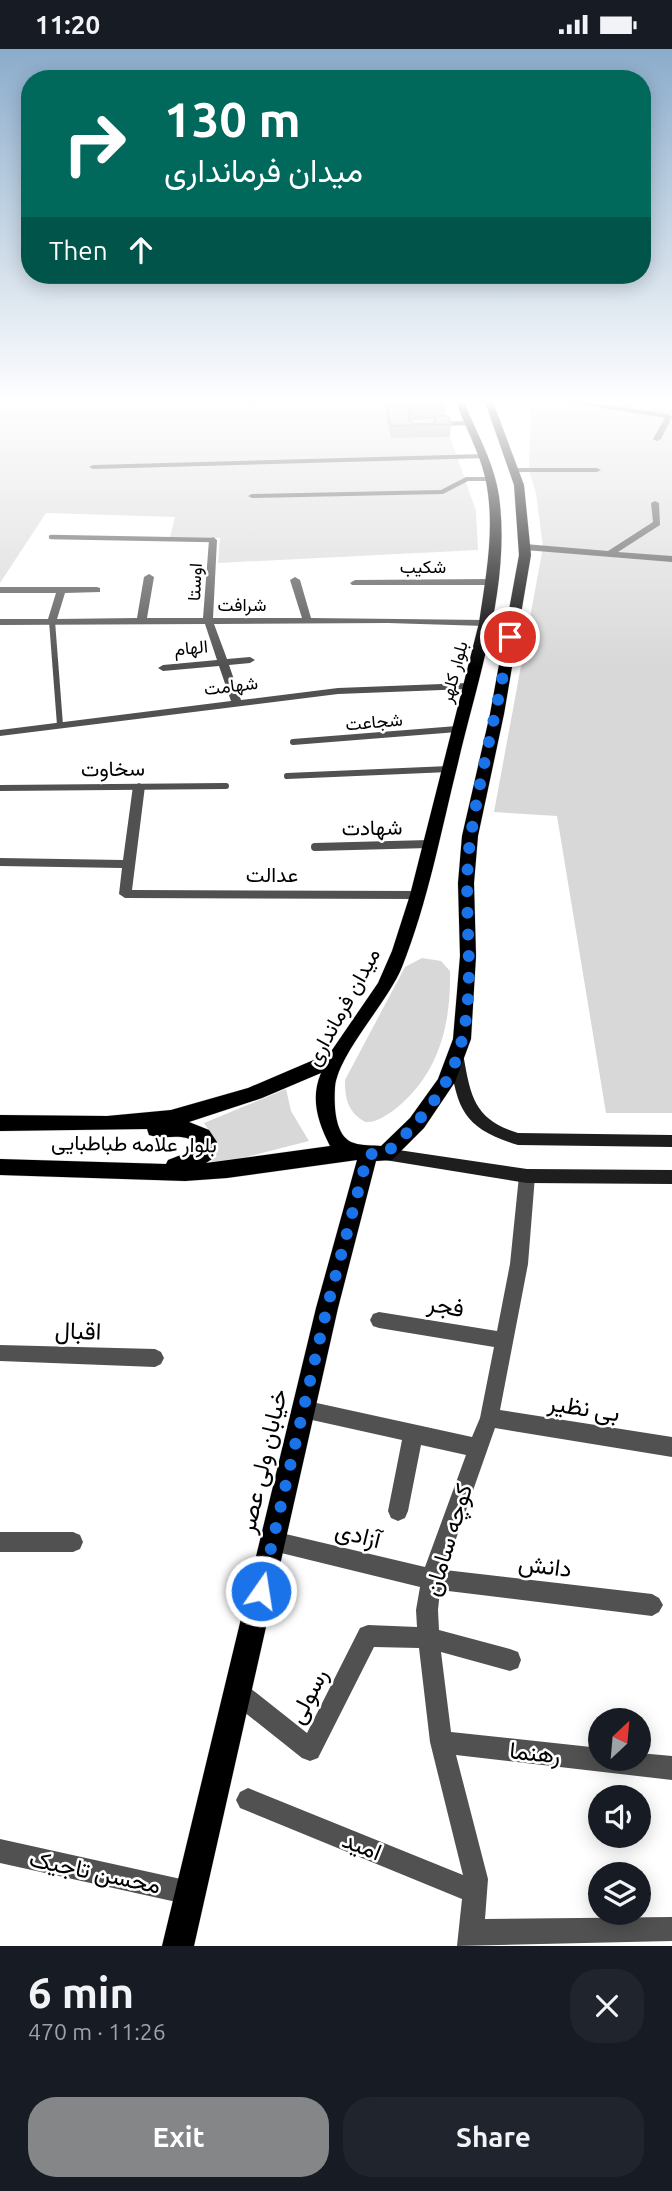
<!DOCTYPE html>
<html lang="en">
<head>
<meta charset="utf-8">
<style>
	:root { --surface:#171b24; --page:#20242c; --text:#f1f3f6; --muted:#9ea1a6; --accent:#858687 }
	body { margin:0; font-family:Ubuntu,Vazirmatn,sans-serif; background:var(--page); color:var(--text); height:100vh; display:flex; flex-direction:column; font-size:26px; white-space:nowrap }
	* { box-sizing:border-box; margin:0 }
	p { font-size:23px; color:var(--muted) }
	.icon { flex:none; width:38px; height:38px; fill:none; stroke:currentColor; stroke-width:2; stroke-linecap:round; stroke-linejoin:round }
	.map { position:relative; height:1897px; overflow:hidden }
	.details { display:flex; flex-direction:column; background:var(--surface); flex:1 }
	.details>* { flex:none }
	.top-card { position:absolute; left:21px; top:21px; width:630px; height:214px; border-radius:28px; box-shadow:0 4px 18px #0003; background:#00695c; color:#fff; overflow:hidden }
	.needle { width:46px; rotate:26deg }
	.buttons { position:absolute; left:588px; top:1659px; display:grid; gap:14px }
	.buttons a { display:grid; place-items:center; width:63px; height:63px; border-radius:50%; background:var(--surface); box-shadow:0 4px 18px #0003; font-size:35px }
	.pin { position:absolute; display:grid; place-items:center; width:60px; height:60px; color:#fff; margin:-30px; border:4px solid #fff; border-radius:50%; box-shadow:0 2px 7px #0007 }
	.me { position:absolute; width:77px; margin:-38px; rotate:13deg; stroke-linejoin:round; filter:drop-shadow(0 0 5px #0008) }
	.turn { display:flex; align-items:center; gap:24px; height:147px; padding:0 28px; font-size:32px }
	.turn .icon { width:91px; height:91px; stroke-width:2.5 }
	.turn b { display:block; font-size:49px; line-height:60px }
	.then { display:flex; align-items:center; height:66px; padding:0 28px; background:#0003; gap:14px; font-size:26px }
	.round { display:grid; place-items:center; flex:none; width:74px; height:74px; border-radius:28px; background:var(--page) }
	.summary { display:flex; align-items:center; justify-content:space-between; height:119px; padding:0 28px }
	h1 { font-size:42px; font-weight:600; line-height:52px }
	.primary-button { display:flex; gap:14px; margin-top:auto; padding:14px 28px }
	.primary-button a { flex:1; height:80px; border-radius:28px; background:var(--accent); color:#fff; font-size:28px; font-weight:600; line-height:80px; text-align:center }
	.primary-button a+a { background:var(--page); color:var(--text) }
	.status { display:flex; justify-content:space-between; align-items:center; height:49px; padding:0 35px; background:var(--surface); direction:ltr }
	.status svg { height:19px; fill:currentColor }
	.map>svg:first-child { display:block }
</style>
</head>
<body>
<div class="status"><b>11:20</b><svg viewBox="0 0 49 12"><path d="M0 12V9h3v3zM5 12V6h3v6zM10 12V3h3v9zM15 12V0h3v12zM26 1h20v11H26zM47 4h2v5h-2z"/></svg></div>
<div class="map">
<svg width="672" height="1897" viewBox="0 0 672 1897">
	<rect width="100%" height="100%" fill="#fff"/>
	<g fill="#d8d8d8">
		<polygon points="0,353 442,353 450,388 476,462 478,501 218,514 220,489 170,488 175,468 46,464 0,534"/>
		<polygon points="531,353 672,353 672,1064 606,1064 557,767 494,763 543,498 536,444 529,422"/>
		<path d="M422,909L441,912L450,922C451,976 439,1026 394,1061C385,1067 376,1074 365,1073C348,1063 345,1050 345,1031L405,918Z"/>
		<polygon points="286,1040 291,1062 309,1092 211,1117 214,1089 204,1074"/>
	</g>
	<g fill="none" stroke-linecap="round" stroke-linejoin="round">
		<defs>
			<path id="primary" d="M456,353H464C477,385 494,413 499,447C511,535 478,629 458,714C441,782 428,853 402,918C388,953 338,1005 335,1038C334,1055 334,1088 354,1094C362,1097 373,1096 381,1097L410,1069L438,1030L453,990L460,907L458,834L462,787L490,665L519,506L514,436L485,353H493L524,436L531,506L504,665L478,787L474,834L476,907L471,990L455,1033L424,1079L392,1111L376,1112L338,1259L194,1897H162L316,1259L357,1111L227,1129L185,1132L0,1126V1110L166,1115L168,1111L196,1100L197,1095C183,1082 166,1092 149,1086L147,1080L0,1082V1066L107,1067L171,1061L248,1039L330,1004L378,934L392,902L410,846L479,574C486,526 496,476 485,428C479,402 465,378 456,353ZM321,1024C310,1050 318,1073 330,1097L206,1114L212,1110L217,1093L209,1081L189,1073L262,1049Z"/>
		</defs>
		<use href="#primary" stroke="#dbdbdb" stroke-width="1"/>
		<g stroke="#515151" stroke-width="4.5">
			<polyline points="443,375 468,374"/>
			<polyline points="51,488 213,491"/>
		</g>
		<g stroke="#515151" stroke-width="6">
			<polyline points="52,572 60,676"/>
			<polyline points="293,693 457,680"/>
			<polyline points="287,727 449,720"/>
			<polyline points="0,739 226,737"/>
		</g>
		<polyline stroke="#515151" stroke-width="8" points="315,798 429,795"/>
		<g fill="#515151" fill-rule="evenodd">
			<polygon points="567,353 585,353 669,365 672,368 661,390 657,392 653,390 665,369"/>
			<polygon points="484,405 488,407 487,409 93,420 89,418 93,416"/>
			<polygon points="513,419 597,419 601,421 597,423 510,423 509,421"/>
			<polygon points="466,428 490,428 494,430 490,432 468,432 443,445 252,449 248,447 252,445 441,441"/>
			<polygon points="655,452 659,454 660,476 618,503 672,507 672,513 525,501 521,498 525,495 608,502 653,473 651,454"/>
			<polygon points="213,488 217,491 213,569 302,569 290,531 295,528 300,531 311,569 485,571 490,574 485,577 388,574 214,575 227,610 250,608 255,611 250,614 229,616 241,651 338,639 468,634 473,637 468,640 338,645 0,687 0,681 231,652 219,617 163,622 158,619 163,616 217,611 205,575 0,576 0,570 48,570 56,544 0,544 0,538 97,538 100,539 100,543 65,544 57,570 137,569 144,528 149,525 154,528 147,569 203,569 209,491"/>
			<polygon points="355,531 491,530 496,533 491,536 352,536 350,534"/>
			<polygon points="139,734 145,737 132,841 418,842 424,846 418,850 125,849 119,845 122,819 0,817 0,809 123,811 133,737"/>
			<polygon points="527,1120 533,1122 535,1127 528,1215 500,1361 672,1388 672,1408 495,1379 445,1521 652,1545 659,1549 663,1556 659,1563 652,1567 440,1541 438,1561 439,1581 510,1600 518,1603 521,1611 518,1619 510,1622 441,1603 451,1683 600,1699 600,1710 639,1710 639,1704 672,1707 672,1731 456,1706 488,1830 485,1870 672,1868 672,1892 457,1897 462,1850 240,1759 236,1751 240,1743 248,1739 463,1826 430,1693 419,1599 374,1598 318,1709 310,1712 302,1709 229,1651 226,1643 229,1635 237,1632 245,1635 307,1684 360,1579 368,1576 417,1578 416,1561 420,1538 273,1502 266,1499 263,1492 266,1485 273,1482 425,1518 466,1406 421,1396 408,1462 405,1469 398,1472 391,1469 388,1462 402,1391 303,1369 296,1366 294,1360 296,1354 303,1351 472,1388 480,1369 494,1298 379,1279 373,1277 370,1271 373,1265 379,1263 497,1282 510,1215 519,1127 521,1122"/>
			<polygon points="0,1296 155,1300 161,1303 164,1309 161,1315 155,1318 0,1312"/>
			<polygon points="0,1483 73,1483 80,1486 83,1493 80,1500 73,1503 0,1503"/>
			<polygon points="0,1790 190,1832 199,1835 202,1844 199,1853 190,1856 0,1814"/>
		</g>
		<g fill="#1e1e1e" fill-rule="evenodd">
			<path d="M457,1004L462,1006L464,1010C471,1050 476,1071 518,1084L672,1086V1098L518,1096C466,1080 457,1063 450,1010L452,1006Z"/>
			<polygon points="385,1099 527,1120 672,1121 672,1135 527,1134 385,1111 379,1110 377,1105 379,1100"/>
		</g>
		<use href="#primary" fill="#000" fill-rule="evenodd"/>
	</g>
	<path fill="#a5a5a5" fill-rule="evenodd" d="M386,356L445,358V367L451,375L450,388L391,389L386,368ZM435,370L433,375H414L409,371Z"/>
	<polygon fill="#c0c0c0" stroke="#868686" stroke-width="2" points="444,355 445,358 409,359 409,371 414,375 433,375 437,367 448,367 451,375 391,377 386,356"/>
	<linearGradient id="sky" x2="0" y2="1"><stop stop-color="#8baccb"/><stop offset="0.57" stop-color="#fff"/><stop offset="1" stop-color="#fff" stop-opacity="0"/></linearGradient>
	<rect width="672" height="618" fill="url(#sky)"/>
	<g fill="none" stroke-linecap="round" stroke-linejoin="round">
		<path stroke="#1a73e8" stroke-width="12" stroke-dasharray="0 21.6" d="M261,1542L327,1259L368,1105H385C414,1078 444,1047 457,1008C481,938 459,859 471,786C481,720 499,655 510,588"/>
	</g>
	<g text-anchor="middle" stroke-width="5" stroke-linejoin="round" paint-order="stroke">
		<g font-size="18" fill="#000" stroke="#fff">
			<text x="423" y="524">شکیب</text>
			<text transform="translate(195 533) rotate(-87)" y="6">اوستا</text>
			<text x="242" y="562">شرافت</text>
			<text transform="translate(191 599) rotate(-5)" y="6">الهام</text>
			<text transform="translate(454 623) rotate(-75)" y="6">بلوار کلهر</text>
			<text transform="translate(231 637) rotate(-7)" y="6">شهامت</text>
			<text transform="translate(374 673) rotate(-5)" y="6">شجاعت</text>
		</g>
		<g font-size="21" fill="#000" stroke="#fff">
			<text transform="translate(113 720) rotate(-1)" y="7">سخاوت</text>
			<text transform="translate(372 779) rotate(-1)" y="7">شهادت</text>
			<text x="272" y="833">عدالت</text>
			<text transform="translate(343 958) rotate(-61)" y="7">میدان فرمانداری</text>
			<text transform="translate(134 1095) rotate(1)" y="7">بلوار علامه طباطبایی</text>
		</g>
		<g font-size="24" fill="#000" stroke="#fff">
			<text transform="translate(446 1257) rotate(10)" y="8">فجر</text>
			<text transform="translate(78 1282) rotate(2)" y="8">اقبال</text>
			<text transform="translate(584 1359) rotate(9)" y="8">بی نظیر</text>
			<text transform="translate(263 1412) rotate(-77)" y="8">خیابان ولی عصر</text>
			<text transform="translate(358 1486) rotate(14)" y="8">آزادی</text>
			<text transform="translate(448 1491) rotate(-73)" y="8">کوچه سامان</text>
			<text transform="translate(545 1517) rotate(7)" y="8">دانش</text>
			<text transform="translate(308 1647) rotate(-63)" y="8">رسولی</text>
			<text transform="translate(535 1704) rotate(6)" y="8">رهنما</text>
			<text transform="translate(362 1797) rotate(22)" y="8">امید</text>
			<text transform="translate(95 1823) rotate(12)" y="8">محسن تاجیک</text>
		</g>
	</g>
</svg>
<div class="buttons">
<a><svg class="needle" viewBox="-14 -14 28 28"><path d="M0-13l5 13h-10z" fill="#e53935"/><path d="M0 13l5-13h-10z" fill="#9ea1a6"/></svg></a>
<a><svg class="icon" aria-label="sound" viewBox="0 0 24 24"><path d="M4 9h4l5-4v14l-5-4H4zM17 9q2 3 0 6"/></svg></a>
<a><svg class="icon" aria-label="layers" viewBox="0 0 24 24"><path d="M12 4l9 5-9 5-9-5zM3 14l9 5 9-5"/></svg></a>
</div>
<div class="pin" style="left:510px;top:588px;background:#d93025"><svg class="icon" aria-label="arrive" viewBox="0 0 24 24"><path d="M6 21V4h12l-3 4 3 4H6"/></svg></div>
<svg class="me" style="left:261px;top:1542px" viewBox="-20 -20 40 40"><circle r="17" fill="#1a73e8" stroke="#fff" stroke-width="3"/><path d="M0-11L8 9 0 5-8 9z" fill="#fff"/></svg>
<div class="top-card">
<div class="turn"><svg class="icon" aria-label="right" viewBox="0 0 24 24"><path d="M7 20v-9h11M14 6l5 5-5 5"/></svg><div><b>130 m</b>میدان فرمانداری</div></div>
<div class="then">Then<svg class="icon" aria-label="ahead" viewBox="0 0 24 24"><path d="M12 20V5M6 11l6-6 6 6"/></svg></div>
</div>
</div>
<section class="details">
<div class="summary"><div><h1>6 min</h1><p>470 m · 11:26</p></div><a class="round"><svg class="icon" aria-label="close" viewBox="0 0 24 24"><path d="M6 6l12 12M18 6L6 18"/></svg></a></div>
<div class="primary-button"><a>Exit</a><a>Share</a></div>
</section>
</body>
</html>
